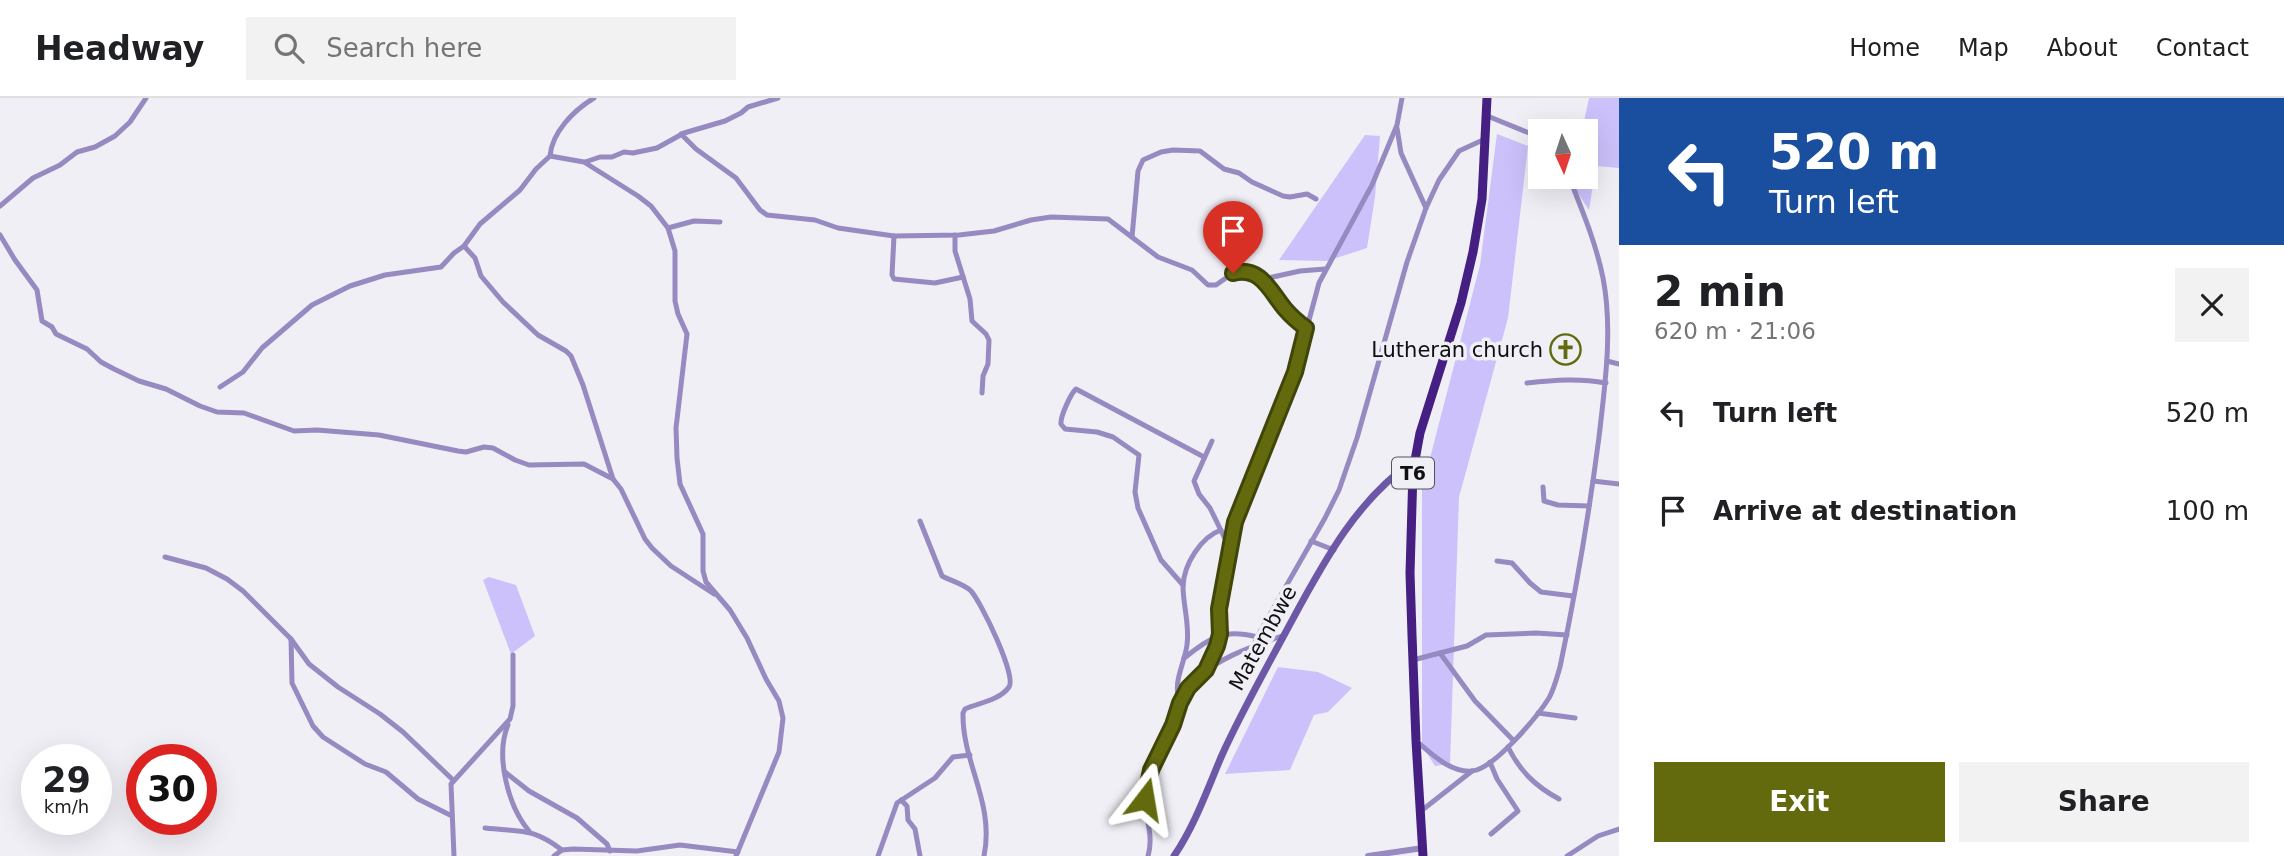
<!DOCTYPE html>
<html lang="en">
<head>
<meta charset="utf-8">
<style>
	:root { --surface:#fff; --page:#f2f2f2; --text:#202124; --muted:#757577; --line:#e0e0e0; --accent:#636a0e }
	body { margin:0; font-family:"DejaVu Sans",sans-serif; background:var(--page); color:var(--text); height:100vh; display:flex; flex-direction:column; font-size:26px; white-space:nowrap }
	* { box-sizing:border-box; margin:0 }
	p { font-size:23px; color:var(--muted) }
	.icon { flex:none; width:38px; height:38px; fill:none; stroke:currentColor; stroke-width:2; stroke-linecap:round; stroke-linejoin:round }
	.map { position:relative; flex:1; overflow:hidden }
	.drawer { display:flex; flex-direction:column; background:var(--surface); width:665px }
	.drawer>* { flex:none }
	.guide { background:#1a4fa0; color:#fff; overflow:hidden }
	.needle { width:46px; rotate:177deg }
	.controls { position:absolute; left:1528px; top:21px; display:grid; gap:14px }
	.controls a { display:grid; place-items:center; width:70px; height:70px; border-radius:0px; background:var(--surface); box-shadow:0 7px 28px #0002; font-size:35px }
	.speed { position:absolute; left:21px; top:646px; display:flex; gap:14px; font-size:35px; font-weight:700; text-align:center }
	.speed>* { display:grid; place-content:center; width:91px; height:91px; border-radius:50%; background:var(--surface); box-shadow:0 7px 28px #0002; line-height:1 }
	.speed small { font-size:18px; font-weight:400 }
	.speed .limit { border:10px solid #d22; background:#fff; color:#111 }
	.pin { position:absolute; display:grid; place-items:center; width:60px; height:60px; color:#fff; margin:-72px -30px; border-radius:50% 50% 50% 0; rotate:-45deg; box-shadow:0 0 7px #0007 }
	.pin .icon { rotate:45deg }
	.me { position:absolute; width:77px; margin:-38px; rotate:14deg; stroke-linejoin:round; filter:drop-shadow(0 0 5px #0008) }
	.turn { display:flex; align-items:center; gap:24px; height:147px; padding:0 35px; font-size:32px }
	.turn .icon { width:91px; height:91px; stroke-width:2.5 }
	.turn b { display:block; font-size:49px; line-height:60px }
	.round { display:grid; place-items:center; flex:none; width:74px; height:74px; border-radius:0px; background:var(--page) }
	.head { display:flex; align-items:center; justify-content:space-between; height:119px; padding:0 35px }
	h1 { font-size:42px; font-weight:700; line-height:52px }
	.action { display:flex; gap:14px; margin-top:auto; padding:14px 35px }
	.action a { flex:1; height:80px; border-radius:0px; background:var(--accent); color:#fff; font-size:28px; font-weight:700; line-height:80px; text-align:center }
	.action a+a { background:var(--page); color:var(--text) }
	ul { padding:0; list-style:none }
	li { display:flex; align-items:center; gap:21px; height:98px; padding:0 35px }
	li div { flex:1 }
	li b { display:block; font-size:26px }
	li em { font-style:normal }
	header { display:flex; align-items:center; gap:42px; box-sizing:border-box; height:98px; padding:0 35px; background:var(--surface); border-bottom:2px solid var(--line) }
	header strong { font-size:33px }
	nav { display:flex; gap:38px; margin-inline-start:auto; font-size:24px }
	.search { width:490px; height:63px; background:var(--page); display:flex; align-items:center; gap:18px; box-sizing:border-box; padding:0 24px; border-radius:0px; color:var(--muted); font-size:26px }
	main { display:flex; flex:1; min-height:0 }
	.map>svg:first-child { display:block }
</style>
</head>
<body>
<header>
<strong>Headway</strong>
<div class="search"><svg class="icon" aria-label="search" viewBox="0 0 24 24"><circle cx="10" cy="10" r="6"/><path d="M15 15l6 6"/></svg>Search here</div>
<nav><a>Home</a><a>Map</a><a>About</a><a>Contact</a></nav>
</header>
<main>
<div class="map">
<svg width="1619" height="758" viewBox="0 0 1619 758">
	<rect width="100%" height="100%" fill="#f0eff6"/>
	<g fill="#cdc1fb">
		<polygon points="1589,0 1619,0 1619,70 1596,68 1589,112 1570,83 1571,79 1586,79 1586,33 1582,33"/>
		<polygon points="1497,36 1528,48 1508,220 1459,399 1450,666 1435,668 1422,647 1422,391 1480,167"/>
		<polygon points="1365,37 1380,38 1375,99 1367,150 1327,163 1279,162"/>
		<polygon points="489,479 516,487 535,538 511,556 483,482"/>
		<polygon points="1278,569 1318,574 1352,590 1328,614 1314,617 1290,672 1225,676"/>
	</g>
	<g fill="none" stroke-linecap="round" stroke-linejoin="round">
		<g stroke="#968ac1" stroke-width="5">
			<polyline points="1485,17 1534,37 1540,43"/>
			<polyline points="1397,30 1401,55 1426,110"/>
			<polyline points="681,36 696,51 736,80 760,112 767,117 815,122 838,130 894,138 959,137 994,133 1031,122 1051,119 1108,121 1158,159 1192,172 1208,187 1216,187 1233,175 1241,173 1251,174 1264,181 1286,212 1306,231"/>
			<path d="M550,58C552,34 574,12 594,0"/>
			<polyline points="585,64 600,59 612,59 624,54 633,55 657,50 684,35 725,23 741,15 748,9 778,0"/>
			<polyline points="0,108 33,80 60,67 77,54 95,49 115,38 130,24 146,0"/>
			<polyline points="668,130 694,123 720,124"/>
			<polyline points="0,137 15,162 37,192 42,223 52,229 56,236 87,251 101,264 114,271 139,283 166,291 200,308 217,314 244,315 294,333 317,332 379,337 458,353 466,354 484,349 493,350 515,362 529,367 584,366 613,381 621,391 645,441 652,450 671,468 714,496"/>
			<polyline points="955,137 955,153 970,201 972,223 986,236 989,242 988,266 983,278 982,295"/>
			<polyline points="894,138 892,177 894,181 935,185 963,179"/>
			<polyline points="1132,139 1138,73 1143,62 1161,54 1173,52 1200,53 1224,71 1239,75 1252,84 1283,98 1290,99 1307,96 1316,101"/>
			<polyline points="464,148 475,160 481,178 503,204 538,237 566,253 571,258 583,287 613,381"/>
			<polyline points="1264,181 1300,173 1325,171"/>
			<polyline points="1607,263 1619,266"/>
			<path d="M1527,285C1554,282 1579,280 1606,285"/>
			<polyline points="220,289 243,274 262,250 312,207 350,188 385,177 441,169 454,155 464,148 480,126 520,92 536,71 550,58 584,64 638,98 651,108 668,130 675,153 675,203 678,216 687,236 676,330 677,360 680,386 703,436 703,473 706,484 730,512 747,540 766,581 779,603 783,620 779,654 736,758"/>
			<polyline points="1212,343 1194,383 1199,396 1210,410 1229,449"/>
			<polyline points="1593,383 1619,386"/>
			<polyline points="1543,389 1544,403 1558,407 1589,408"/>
			<path d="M920,423L942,478C951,483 964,486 971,493C981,504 1017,578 1009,589C1000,602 979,605 965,611L963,615C962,665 995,705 984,758"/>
			<polyline points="1311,443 1334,452"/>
			<polyline points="165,459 206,470 227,481 243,493 291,541 309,566 338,589 380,616 403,634 453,682"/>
			<polyline points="1497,463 1512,465 1530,485 1541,494 1573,498"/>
			<path d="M1183,487L1161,462L1138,410L1135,394L1139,357L1113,339L1097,334L1065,331C1064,329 1062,328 1061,326C1060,319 1071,295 1076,291L1204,359"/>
			<polyline points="291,541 292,585 313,628 323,639 365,666 386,674 418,701 452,718"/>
			<polyline points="1254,547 1257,539 1325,420 1339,392 1357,340 1407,164 1426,110 1439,82 1459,53 1485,41"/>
			<polyline points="1440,555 1475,603 1514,643"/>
			<path d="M1184,560C1211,540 1222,530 1257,539"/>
			<polyline points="1413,562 1467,548 1486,537 1536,535 1567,537"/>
			<polyline points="1206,572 1217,548 1220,536 1219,511 1235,424 1295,274 1319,185 1372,87 1397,27 1402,0"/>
			<path d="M1180,605C1172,584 1184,568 1187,547C1190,527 1183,508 1183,488C1184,466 1201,439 1221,432"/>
			<polyline points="1538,615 1575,620"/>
			<path d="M508,627C495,658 508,708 529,733"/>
			<path d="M1416,643C1431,655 1450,675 1472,673C1494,671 1537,619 1549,600C1554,591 1557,579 1560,569C1576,493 1589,416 1599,339C1605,287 1613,231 1603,180C1596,145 1582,112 1569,79"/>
			<path d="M1508,649C1520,673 1535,688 1559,701"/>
			<polyline points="1490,664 1497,681 1518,713 1491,736"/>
			<polyline points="505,674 529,693 577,720 607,746 610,753"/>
			<polyline points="901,702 907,708 908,722 915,731 920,758"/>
			<polyline points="1421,713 1472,673"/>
			<path d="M485,730C520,734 532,729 562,752"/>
			<polyline points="454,758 451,686 510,621 513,608 513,557"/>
			<polyline points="554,758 562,752 573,751 637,753 680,747 738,754"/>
			<polyline points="878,758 897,705 935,680 953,659 970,657"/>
			<path d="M1148,758C1155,734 1142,715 1146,695C1150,671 1162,652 1172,630C1178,617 1180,603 1188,591C1205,564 1255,547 1285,537"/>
			<polyline points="1567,758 1598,738 1619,731"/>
		</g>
		<polyline stroke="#968ac1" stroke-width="6" points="1368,758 1423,750"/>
		<path stroke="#6d57a7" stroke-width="7" d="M1174,758C1195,727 1207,692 1222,657C1240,617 1262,578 1283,539C1318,475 1353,403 1415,362"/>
		<polyline stroke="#452082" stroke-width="9" points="1423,758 1416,643 1412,537 1410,475 1413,373 1420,335 1461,205 1473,154 1482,101 1487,0"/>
	</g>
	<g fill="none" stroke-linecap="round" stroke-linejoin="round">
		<defs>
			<path id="route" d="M1145,701L1151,672L1173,627L1180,605L1188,590L1206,572L1217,548L1220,536L1219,511L1235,424L1295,274L1306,230C1299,225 1291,218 1285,211C1270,193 1261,168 1233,175"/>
		</defs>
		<use href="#route" stroke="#404509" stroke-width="18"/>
		<use href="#route" stroke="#636a0e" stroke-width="12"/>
	</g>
	<defs>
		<symbol id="church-ring" viewBox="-11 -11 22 22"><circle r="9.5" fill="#f0eff6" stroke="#636a0e" stroke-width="1.5"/><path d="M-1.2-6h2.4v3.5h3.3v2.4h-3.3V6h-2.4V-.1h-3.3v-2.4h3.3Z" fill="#636a0e"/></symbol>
	</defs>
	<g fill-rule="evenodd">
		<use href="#church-ring" x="1548" y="234" width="35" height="35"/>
	</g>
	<g text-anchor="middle" stroke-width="7" stroke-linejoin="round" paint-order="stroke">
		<rect fill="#f0eff6" stroke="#535356" stroke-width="2" x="1392" y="359.5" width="42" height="31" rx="5"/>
		<g font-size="19" font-weight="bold" fill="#101012">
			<text x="1413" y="382">T6</text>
		</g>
		<g font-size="21" fill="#101012" stroke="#f0eff6" text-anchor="end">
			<text x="1543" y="259">Lutheran church</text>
		</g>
		<g font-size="21" fill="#101012" stroke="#f0eff6">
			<text transform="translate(1263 540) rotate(-61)" y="7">Matembwe</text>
		</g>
	</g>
</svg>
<div class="controls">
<a><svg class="needle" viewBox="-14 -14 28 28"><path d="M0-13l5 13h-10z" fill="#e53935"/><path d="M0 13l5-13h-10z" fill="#757577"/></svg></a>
</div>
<div class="speed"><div>29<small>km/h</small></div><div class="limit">30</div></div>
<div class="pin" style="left:1233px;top:175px;background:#d93025"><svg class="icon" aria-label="arrive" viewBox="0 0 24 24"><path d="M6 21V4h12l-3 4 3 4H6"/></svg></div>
<svg class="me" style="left:1145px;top:701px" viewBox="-20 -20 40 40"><path d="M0-17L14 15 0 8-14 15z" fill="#636a0e" stroke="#fff" stroke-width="4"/></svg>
</div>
<section class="drawer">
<div class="guide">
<div class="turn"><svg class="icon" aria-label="left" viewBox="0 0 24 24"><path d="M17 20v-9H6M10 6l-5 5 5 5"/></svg><div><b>520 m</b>Turn left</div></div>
</div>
<div class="head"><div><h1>2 min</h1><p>620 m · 21:06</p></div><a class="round"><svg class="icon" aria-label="close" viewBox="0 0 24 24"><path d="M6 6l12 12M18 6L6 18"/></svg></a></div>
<ul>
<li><svg class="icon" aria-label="left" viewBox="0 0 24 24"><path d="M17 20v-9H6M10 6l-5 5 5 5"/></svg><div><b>Turn left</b></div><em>520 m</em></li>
<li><svg class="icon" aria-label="arrive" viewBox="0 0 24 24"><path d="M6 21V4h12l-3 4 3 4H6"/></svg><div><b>Arrive at destination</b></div><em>100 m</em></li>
</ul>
<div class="action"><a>Exit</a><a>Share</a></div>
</section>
</main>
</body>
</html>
